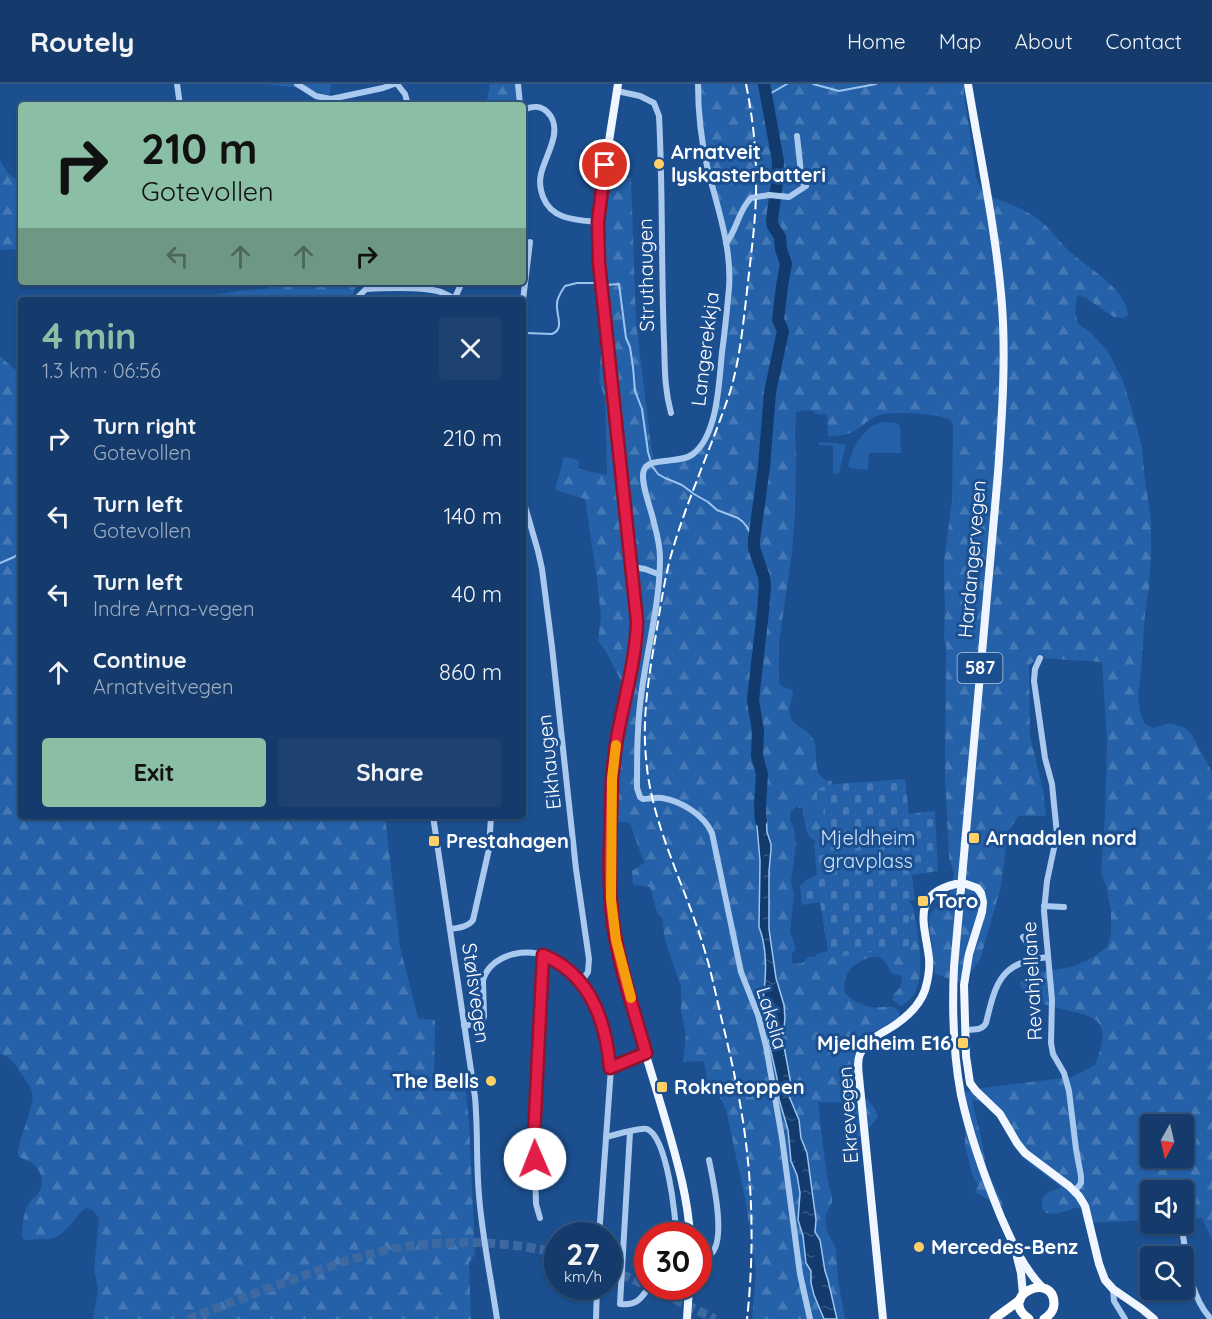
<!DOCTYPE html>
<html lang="en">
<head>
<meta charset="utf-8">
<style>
	:root { --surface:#143b6b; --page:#1d4271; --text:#f1f3f6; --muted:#9dadc1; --line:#33557e; --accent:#8abfa5 }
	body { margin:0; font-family:Quicksand,sans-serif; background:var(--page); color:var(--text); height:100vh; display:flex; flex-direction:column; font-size:22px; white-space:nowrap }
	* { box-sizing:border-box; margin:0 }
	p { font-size:20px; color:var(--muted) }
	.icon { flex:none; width:33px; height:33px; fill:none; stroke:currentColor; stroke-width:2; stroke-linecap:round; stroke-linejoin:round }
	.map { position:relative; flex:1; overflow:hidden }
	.details { position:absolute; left:18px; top:213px; width:508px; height:522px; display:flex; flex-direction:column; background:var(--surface); border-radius:6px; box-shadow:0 2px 4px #0004,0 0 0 2px var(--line) }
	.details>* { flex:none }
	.banner { position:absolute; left:18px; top:18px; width:508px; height:183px; border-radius:6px; box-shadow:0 2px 4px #0004,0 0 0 2px var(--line); background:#8abfa5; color:#111; overflow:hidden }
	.needle { width:39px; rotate:188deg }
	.fabs { position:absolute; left:1140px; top:1030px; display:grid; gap:12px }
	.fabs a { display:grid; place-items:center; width:54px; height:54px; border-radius:6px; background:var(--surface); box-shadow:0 2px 4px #0004,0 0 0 2px var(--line); font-size:30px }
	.speed { position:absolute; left:544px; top:1138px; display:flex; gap:12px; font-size:30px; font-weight:700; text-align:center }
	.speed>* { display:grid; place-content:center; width:78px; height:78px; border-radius:50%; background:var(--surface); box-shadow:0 2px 4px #0004,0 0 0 2px var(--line); line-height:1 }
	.speed small { font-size:15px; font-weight:400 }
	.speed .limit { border:9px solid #d22; background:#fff; color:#111 }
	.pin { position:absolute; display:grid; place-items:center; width:51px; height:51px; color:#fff; margin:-26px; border:3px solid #fff; border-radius:50%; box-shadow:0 2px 6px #0007 }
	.me { position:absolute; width:66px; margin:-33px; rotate:359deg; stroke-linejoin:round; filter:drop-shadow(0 0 4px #0008) }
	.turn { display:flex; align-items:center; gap:21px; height:126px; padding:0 24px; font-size:27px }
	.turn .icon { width:78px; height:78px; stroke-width:2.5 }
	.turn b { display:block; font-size:42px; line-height:51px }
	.lanes { display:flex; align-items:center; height:57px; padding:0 24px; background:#0003; justify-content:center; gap:30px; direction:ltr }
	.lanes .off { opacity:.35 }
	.round { display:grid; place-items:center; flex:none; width:63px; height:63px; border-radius:6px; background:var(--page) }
	.head { display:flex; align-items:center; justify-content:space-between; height:102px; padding:0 24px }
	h1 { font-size:36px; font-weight:700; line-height:45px; color:var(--accent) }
	.primary-button { display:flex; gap:12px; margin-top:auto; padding:12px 24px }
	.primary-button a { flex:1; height:69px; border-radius:6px; background:var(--accent); color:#111; font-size:24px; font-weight:700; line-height:69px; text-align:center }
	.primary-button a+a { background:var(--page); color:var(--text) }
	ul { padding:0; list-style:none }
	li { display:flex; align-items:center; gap:18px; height:78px; padding:0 24px }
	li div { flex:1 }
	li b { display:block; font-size:22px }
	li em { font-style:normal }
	header { display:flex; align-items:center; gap:36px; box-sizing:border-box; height:84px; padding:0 30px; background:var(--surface); border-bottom:2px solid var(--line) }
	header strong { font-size:28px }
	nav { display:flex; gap:33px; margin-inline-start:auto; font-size:21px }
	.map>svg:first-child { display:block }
</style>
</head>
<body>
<header>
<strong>Routely</strong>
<nav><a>Home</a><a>Map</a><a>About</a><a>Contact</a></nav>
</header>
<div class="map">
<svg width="1212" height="1235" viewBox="0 0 1212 1235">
	<defs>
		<pattern id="forest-firs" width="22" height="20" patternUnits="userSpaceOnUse" patternTransform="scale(1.5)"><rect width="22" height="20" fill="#2461a8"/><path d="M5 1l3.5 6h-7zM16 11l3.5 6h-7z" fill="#4579b5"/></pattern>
		<pattern id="cemetery-stones" width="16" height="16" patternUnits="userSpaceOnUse" patternTransform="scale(1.5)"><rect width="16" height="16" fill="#2461a8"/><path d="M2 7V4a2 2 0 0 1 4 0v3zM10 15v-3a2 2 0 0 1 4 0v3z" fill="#4579b5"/></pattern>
		<pattern id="water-ripples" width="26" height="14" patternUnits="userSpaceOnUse" patternTransform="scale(1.5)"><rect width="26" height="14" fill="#123a6d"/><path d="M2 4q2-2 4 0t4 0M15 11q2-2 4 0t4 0" fill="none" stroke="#365883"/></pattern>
	</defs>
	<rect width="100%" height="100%" fill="#1b4f8f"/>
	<g fill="#2461a8">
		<path d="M884,338L896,339L900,342L901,369H869L868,386L850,384L848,382C852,363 864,341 884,338Z"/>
		<polygon points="819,358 846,360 839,389 833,390 833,362 819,361"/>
	</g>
	<g fill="url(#forest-firs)" fill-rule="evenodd">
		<polygon points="268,0 331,0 330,11 305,5"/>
		<polygon points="490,0 517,0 516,21 486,21"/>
		<path d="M698,0H964V9L976,92C981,111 988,111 1005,118C1016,122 1028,128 1038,135C1049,143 1057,155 1067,165C1084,182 1127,204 1128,231L1124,234L1114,233L1084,213L1077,212L1075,227L1078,240L1090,248L1107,266L1123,297L1135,336L1142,363L1144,388L1151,437V471L1149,504L1145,530L1141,588L1138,612L1140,628L1145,640L1153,644L1171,639L1183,643L1191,649L1212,688V1156L1202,1134L1184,1135V1107H1150V1136L1085,1139L1081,1124H1075L1056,1130L1046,1129L1042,1125V1114L1047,1109L1061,1103C1050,1094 1029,1081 1021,1071C1006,1053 998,1019 972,1016L982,1058L987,1087L1004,1122L994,1119L975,1108L978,1102L972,1090L965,1061V1036L960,1011L974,1005L1072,993L1095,981C1117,925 1086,934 1047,921C1038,918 1030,911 1022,907L1020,898L1033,889L1072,883L1092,874L1107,863L1111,851V827L1106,802L1101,789L1105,734L1107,657L1102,578L1039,574L1029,581L1030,651L1043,706L1046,732H1019L1008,747L1001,802L980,876L962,899L935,890L929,839L930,830L951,808L954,790L949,774L945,693L946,563L944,555L945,518L944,502V478L952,416L953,341L950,336C936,329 894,327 879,331C873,333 868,337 863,341C853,350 841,353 828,352L827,330H815L814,327L805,326L796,328L795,349L796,371L795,431L792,468L779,558V599L782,602L792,606L793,609C792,615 788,625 790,632C794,644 809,645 813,655C820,669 809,695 832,697L818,757C803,755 806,735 802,724L796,723L791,727L790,736L794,745L796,761L791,797L794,810L790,848L796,864L792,870V878L795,880L802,879L809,873H814L819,869L828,867L829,873L911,862L908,817L913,823C917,848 933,910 900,922L893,916V911C899,905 902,902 902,893L900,891C884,891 893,881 880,874C871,869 852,881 847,890C844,895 844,902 845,909C851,916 861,921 871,923C884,925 889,918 900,928L898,935C875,947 855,954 854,984C854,990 854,998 856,1003C858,1009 865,1013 869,1017C874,1022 876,1027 878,1033L862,1053L857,1054L852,1019L818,1018L825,1078L829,1102L832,1112V1118L826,1130L825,1136L828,1150L834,1160L836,1165L838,1196L845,1235H837L828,1196L825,1187L820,1156L815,1148L816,1136L807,1069L801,1054L799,1036L789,1012L791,1000L783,957L785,933L784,921L776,894L769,845V787L771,766V760L767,748L766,728L763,723L760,722L756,730L760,777L759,843C768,866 766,893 763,916L770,926L768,954L770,963L777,994L784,1034L788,1046L791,1077L797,1091L800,1109L798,1136L803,1152L806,1179L811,1187V1199L814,1211L824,1235H752L756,1188L745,1114L726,1026L717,1007L708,1001L704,977L683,978L686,950L681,927V903L665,857L662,834L657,829L650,803L633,801L632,787L644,779L630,739L615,737L617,672L629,612L605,566L598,557L601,533L597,495L585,415L555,406L564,373L579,376L578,384L587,387L607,391L605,315L599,296L602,257L610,251L603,140L613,73L624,70V93L631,94L636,238L651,361L654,377H675L697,367L712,340L730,192L708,86ZM1150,1041H1184V1074H1150Z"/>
		<path d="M0,76C5,85 11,96 21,96V167L11,165L0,166Z"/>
		<polygon points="280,198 357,198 351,216 300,216 242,211 237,216 181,216 239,207 265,205"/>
		<path d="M0,272L14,285L18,286L21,281V732H385L400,863L418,934L435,936L434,1006L466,1008L469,1038L475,1170L469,1179L471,1235H93L98,1206L94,1184L99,1136L98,1133L92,1125L86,1124C74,1133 66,1152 50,1155C44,1156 46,1155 40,1155C33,1155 29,1158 22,1154C22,1144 23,1130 28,1121C30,1116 34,1114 37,1111C45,1101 43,1089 34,1081C30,1076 23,1076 18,1072C18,1054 36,1020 32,1008C30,1001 24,994 20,988C15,980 10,972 0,970Z"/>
	</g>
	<polygon fill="url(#cemetery-stones)" points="905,695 909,730 935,727 938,787 912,791 915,816 908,817 911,862 829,874 820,818 802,821 800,802 806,796 817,791 814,760 819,753 824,724 817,716 817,708 819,704 836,700"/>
	<path fill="url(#water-ripples)" stroke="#9cc4f0" stroke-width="1.5" d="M760,722L763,723L766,728L767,748L771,760V766L769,787V845L776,894L784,921L785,933L783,957L791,1000L789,1012L799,1036L801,1054L807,1069L816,1136L815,1148L820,1156L825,1187L828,1196L837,1235H824L814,1211L811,1199V1187L806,1179L803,1152L798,1136L800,1109L797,1091L791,1077L788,1046L779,1015L777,994L770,963L768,954L770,926L763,916C766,893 768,866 759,843L760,777L756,730L757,723Z"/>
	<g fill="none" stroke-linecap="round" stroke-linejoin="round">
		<g stroke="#9cc4f0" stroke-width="2">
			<polyline points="813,0 839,7 876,0"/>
			<polyline points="766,12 787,0"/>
			<polyline points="605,201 619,200 626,254 630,263 633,283 635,307 642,325 648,368 652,382 658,390 665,394 682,401 694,410 708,418 717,426 738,434 743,438 747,443 754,456"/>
			<path d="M526,249L552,250C565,245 556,231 557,220C557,213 561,208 565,202L577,199H595"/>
			<polyline points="0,479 14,473 21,468"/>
		</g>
		<polyline stroke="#123a6d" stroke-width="12" points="761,737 760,722 762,690 757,672 758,647 753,616 763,527 765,502 764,493 754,464 754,456 764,383 770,308 783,247 778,236 782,202 786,180 781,165 780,153 773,142 772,136 777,99 778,77 764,0"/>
		<g stroke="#3d69a0" stroke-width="9" stroke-dasharray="9 4.5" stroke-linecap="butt">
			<polyline points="609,1185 648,1202"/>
			<polyline points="650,1203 715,1235"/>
			<path d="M188,1235C220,1223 253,1210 286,1198C319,1186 352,1174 386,1166C443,1155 501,1156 558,1169"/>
		</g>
		<g stroke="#a9c9ee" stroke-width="6">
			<polyline points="177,0 180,21"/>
			<polyline points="297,0 316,12 331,15 383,4 394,0"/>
			<polyline points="397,0 405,10 408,21"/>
			<polyline points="518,0 520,21"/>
			<path d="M698,0C698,28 701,55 707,82C717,123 732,162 729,204C727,226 725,247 722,268C719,297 718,351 693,370C679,381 649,372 644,386C639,396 652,427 654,439C657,450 660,463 660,474C660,518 648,561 642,605C637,638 637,671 637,704L640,713L643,715C649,715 656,713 662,714C681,717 704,731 712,749L741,888L758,931L766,962L782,1054L800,1190L810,1235"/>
			<path d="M617,7L640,12L654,19L659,32C663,107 661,182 664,257C665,283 664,303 671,329"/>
			<path d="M524,26C542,16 557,32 554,51C552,64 544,77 541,90C539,98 540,105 543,113C552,136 576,136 598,138"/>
			<path d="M726,159C737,146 738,127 751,114L769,111L789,113L806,102L802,98L797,52"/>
			<path d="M355,216L366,205C385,204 424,203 441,208C446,210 450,212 454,215"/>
			<polyline points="454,216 462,198"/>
			<polyline points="523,216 530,158"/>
			<polyline points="524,419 538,467 542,485 552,563 576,785 589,875 588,888 581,898"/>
			<polyline points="632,483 645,485 658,490"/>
			<polyline points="1040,574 1035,585 1034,597 1045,674 1052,700 1057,750 1047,797 1044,827 1052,916 1051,959 1053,970 1064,989 1069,1007 1076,1065 1081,1092 1081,1099 1075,1107"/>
			<path d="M433,732L475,1013C478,1046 476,1078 479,1111C482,1152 491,1194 497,1235"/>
			<polyline points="1044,822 1064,823"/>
			<path d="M450,845C458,844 468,843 473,836L489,765L491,732"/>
			<polyline points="1023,853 1030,863 1029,877"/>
			<path d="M464,942L479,939L484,933L483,896C487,882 500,873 514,870C561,860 593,907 605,947C608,959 609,971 611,984L646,969"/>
			<path d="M965,946C973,945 982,947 986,939C996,897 1001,878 1048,873"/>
			<path d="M630,1048L620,1220C636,1222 641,1215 649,1203"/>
			<path d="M606,1053C614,1051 641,1043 647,1045C667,1053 676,1132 676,1152"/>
			<polyline points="540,1134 536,1120 534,1052 543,871"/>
			<path d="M1182,1145C1187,1175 1189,1211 1211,1235"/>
			<polyline points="599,1152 611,984"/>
			<path d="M699,1174C704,1173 708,1173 712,1169C726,1153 713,1096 709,1076"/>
			<polyline points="1113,1205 1114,1217 1125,1235"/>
			<polyline points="596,1235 597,1203"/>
		</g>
		<g stroke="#f0f6ff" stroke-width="8">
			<path d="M618,0L599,120L598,155L601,203L637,523C638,566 627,602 619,644C615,661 614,678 612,695C611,748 606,803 616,855C628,919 650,982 668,1045C678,1080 688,1115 690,1152"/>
			<path d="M968,0C980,73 996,146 1002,221C1006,277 1002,333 998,389L954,883C952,926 953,969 961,1011C970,1053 985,1094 1001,1133C1012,1158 1023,1184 1043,1204"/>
			<polyline points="966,800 977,804 981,809 983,818 982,828 969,870 964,901 966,972 970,999 976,1007 1000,1030 1017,1059 1025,1069 1069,1102 1079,1112 1085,1122 1099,1180 1105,1196 1113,1205 1142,1225 1154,1235"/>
			<polyline points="1017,1173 1021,1189 1023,1210"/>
			<polyline points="687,1235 689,1203"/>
			<path d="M883,1235L859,993C858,985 857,977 860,970C867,955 883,949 895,941C908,932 920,921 925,906C928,896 930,885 929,874C925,840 910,811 956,800"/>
		</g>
		<g stroke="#fff" stroke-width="9">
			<polyline points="994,1235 1020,1216"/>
			<path d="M1029,1235C996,1212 1054,1186 1054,1220C1054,1227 1050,1231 1044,1235"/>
		</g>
		<path stroke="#fff" stroke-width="2" stroke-dasharray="10 4.5" stroke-linecap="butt" d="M746,0C752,30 756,61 756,92C757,131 751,169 747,207C743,241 740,275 730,308C713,359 690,409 674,461C665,490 661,520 656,550C649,591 642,632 646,674C651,740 684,799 703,861C712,889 717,917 724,945C732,978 739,1010 744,1044C753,1107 754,1172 747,1235"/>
	</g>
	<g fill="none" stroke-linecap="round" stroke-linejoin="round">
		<defs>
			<path id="route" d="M535,1075L534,1052L543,871C590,890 606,937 610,984L646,969C634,926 619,883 613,839C607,792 611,743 612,695C614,678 615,661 619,644C626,608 636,574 637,537L599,179L598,138L605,81"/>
		</defs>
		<use href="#route" stroke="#92132f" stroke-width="15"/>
		<use href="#route" stroke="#e11d48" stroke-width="10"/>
		<polyline stroke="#f59e0b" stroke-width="10" points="616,661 612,695 611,815 616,856 631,914"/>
	</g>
	<g fill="#ffd166" stroke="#1b4f8f" stroke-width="2">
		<circle cx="659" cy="80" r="6"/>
		<rect x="968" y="748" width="12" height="12" rx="3"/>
		<rect x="428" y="751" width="12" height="12" rx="3"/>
		<rect x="917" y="811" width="12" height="12" rx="3"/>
		<rect x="957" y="953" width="12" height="12" rx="3"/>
		<circle cx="491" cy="997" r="6"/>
		<rect x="656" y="997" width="12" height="12" rx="3"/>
		<circle cx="919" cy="1163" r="6"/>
	</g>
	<g text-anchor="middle" stroke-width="6" stroke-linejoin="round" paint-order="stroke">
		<rect fill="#1b4f8f" stroke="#bbcadd" stroke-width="1.5" x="957.5" y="569" width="45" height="30" rx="4.5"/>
		<g font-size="18" font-weight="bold" fill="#fff">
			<text x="980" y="590">587</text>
		</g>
		<g font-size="20" font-weight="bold" fill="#fff" stroke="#1b4f8f" text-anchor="start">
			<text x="671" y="75">Arnatveit<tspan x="671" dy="23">lyskasterbatteri</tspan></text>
			<text x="986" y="761">Arnadalen nord</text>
			<text x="446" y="764">Prestahagen</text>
			<text x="935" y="824">Toro</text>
			<text x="951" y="966" text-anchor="end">Mjeldheim E16</text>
			<text x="479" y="1004" text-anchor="end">The Bells</text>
			<text x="674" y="1010">Roknetoppen</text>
			<text x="931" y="1170">Mercedes-Benz</text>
		</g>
		<g font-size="20" fill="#fff" stroke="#1b4f8f">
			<text transform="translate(646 191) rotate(-91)" y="7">Struthaugen</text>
			<text transform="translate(705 265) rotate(-83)" y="7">Langerekkja</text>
			<text transform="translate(972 475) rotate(-85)" y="7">Hardangervegen</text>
			<text transform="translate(549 678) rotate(-96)" y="7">Eikhaugen</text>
			<text transform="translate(1032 897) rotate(-93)" y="7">Revahjellane</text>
			<text transform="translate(476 909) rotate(82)" y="7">Stølsvegen</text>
			<text transform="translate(772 934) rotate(73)" y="7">Lakslia</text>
			<text transform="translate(848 1031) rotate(-94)" y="7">Ekrevegen</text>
		</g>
		<g font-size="20" fill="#cfe3fa" stroke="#1b4f8f">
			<text x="868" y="761">Mjeldheim<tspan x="868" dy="23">gravplass</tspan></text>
		</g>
	</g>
</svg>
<div class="fabs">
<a><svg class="needle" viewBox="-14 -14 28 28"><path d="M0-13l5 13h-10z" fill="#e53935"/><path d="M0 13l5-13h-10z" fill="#9dadc1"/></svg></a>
<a><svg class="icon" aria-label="sound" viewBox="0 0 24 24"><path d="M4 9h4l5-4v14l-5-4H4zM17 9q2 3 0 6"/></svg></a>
<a><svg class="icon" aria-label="search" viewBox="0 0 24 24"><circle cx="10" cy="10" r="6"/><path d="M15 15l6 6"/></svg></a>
</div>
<div class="speed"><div>27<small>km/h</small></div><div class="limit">30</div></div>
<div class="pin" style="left:605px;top:81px;background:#d93025"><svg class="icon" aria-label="arrive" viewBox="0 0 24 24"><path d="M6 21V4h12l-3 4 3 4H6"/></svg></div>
<svg class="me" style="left:535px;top:1075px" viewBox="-20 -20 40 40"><circle r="19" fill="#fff"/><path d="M0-13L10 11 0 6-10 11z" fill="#e11d48"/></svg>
<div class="banner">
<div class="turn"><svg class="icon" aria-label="right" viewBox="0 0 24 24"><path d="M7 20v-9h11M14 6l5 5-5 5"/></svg><div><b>210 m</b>Gotevollen</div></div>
<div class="lanes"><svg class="icon off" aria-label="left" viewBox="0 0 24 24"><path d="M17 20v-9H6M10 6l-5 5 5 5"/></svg><svg class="icon off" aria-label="ahead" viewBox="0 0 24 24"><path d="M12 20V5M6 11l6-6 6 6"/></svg><svg class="icon off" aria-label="ahead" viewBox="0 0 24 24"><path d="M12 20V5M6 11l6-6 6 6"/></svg><svg class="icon" aria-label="right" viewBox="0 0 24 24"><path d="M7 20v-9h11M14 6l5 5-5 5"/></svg></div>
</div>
<section class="details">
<div class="head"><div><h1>4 min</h1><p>1.3 km · 06:56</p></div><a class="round"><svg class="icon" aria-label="close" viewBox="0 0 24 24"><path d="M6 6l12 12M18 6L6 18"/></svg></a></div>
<ul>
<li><svg class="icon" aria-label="right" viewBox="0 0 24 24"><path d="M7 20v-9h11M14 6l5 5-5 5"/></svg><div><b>Turn right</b><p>Gotevollen</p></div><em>210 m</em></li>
<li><svg class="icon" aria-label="left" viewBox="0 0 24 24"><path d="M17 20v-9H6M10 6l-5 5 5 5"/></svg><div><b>Turn left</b><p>Gotevollen</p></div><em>140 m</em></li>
<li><svg class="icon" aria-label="left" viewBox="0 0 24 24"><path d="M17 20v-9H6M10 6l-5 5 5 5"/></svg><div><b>Turn left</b><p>Indre Arna-vegen</p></div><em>40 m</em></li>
<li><svg class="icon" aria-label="ahead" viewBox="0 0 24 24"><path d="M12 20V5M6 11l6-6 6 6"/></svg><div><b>Continue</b><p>Arnatveitvegen</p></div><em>860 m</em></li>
</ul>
<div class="primary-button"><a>Exit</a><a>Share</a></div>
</section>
</div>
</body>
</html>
